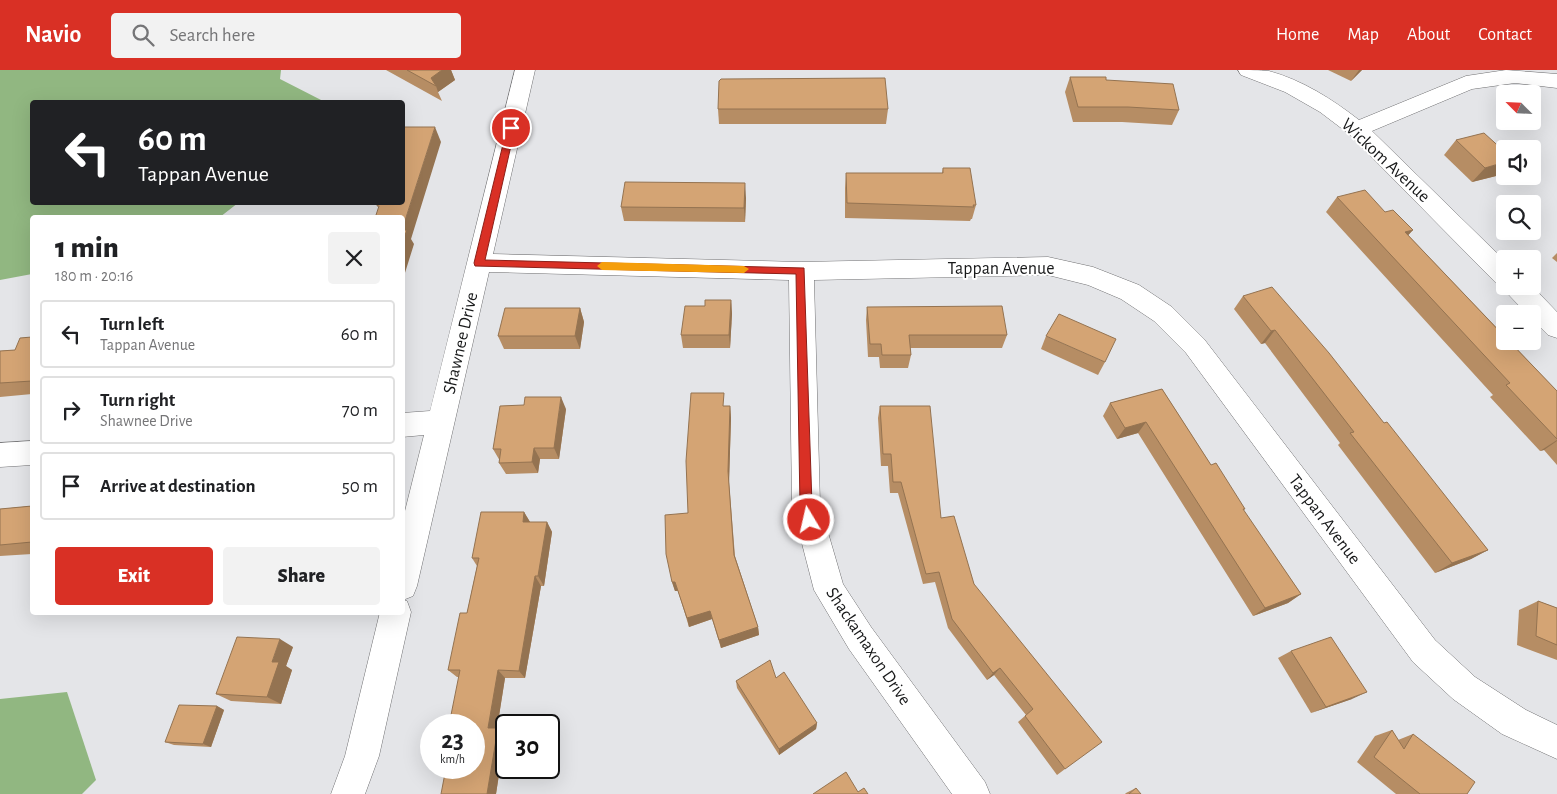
<!DOCTYPE html>
<html lang="en">
<head>
<meta charset="utf-8">
<style>
	:root { --surface:#fff; --page:#f2f2f2; --text:#202124; --muted:#757577; --line:#e0e0e0; --accent:#d93025 }
	body { margin:0; font-family:"Alegreya Sans",sans-serif; background:var(--page); color:var(--text); height:100vh; display:flex; flex-direction:column; font-size:19px; white-space:nowrap }
	* { box-sizing:border-box; margin:0 }
	p { font-size:16px; color:var(--muted) }
	.icon { flex:none; width:28px; height:28px; fill:none; stroke:currentColor; stroke-width:2; stroke-linecap:round; stroke-linejoin:round }
	.map { position:relative; flex:1; overflow:hidden }
	.drawer { position:absolute; left:30px; top:145px; width:375px; height:400px; display:flex; flex-direction:column; background:var(--surface); border-radius:5px; box-shadow:0 5px 20px #0002 }
	.drawer>* { flex:none }
	.hud { position:absolute; left:30px; top:30px; width:375px; height:105px; border-radius:5px; box-shadow:0 5px 20px #0002; background:#202124; color:#fff; overflow:hidden }
	.needle { width:32px; rotate:294deg }
	.buttons { position:absolute; left:1496px; top:15px; display:grid; gap:10px }
	.buttons a { display:grid; place-items:center; width:45px; height:45px; border-radius:5px; background:var(--surface); box-shadow:0 5px 20px #0002; font-size:25px }
	.speed { position:absolute; left:420px; top:644px; display:flex; gap:10px; font-size:25px; font-weight:700; text-align:center }
	.speed>* { display:grid; place-content:center; width:65px; height:65px; border-radius:50%; background:var(--surface); box-shadow:0 5px 20px #0002; line-height:1 }
	.speed small { font-size:12px; font-weight:400 }
	.speed .limit { border:2px solid #111; border-radius:8px; background:#fff; color:#111 }
	.pin { position:absolute; display:grid; place-items:center; width:42px; height:42px; color:#fff; margin:-21px; border:2px solid #fff; border-radius:50%; box-shadow:0 1px 5px #0007 }
	.me { position:absolute; width:55px; margin:-28px; rotate:351deg; stroke-linejoin:round; filter:drop-shadow(0 0 4px #0008) }
	.turn { display:flex; align-items:center; gap:18px; height:105px; padding:0 25px; font-size:22px }
	.turn .icon { width:65px; height:65px; stroke-width:2.5 }
	.turn b { display:block; font-size:35px; line-height:42px }
	.round { display:grid; place-items:center; flex:none; width:52px; height:52px; border-radius:5px; background:var(--page) }
	.summary { display:flex; align-items:center; justify-content:space-between; height:85px; padding:0 25px }
	h1 { font-size:30px; font-weight:800; line-height:38px }
	.primary-button { display:flex; gap:10px; margin-top:auto; padding:10px 25px }
	.primary-button a { flex:1; height:58px; border-radius:5px; background:var(--accent); color:#fff; font-size:20px; font-weight:800; line-height:58px; text-align:center }
	.primary-button a+a { background:var(--page); color:var(--text) }
	ul { padding:0; list-style:none }
	li { display:flex; align-items:center; gap:15px; height:68px; margin:0 10px 8px; padding:0 15px; border:2px solid var(--line); border-radius:5px }
	li div { flex:1 }
	li b { display:block; font-size:19px }
	li em { font-style:normal }
	header { display:flex; align-items:center; gap:30px; box-sizing:border-box; height:70px; padding:0 25px; background:var(--accent); color:#fff }
	header strong { font-size:24px }
	nav { display:flex; gap:28px; margin-inline-start:auto; font-size:18px }
	.search { width:350px; height:45px; background:var(--page); display:flex; align-items:center; gap:12px; box-sizing:border-box; padding:0 18px; border-radius:5px; color:var(--muted); font-size:19px }
	.map>svg:first-child { display:block }
</style>
</head>
<body>
<header>
<strong>Navio</strong>
<div class="search"><svg class="icon" aria-label="search" viewBox="0 0 24 24"><circle cx="10" cy="10" r="6"/><path d="M15 15l6 6"/></svg>Search here</div>
<nav><a>Home</a><a>Map</a><a>About</a><a>Contact</a></nav>
</header>
<div class="map">
<svg width="1557" height="724" viewBox="0 0 1557 724">
	<rect width="100%" height="100%" fill="#e4e5e8"/>
	<g fill="#91b781">
		<polygon points="0,0 281,0 280,9 325,32 32,32 32,132 238,133 220,147 32,148 32,204 0,210"/>
		<polygon points="67,622 96,710 82,724 0,724 0,629"/>
	</g>
	<g fill="none" stroke-linecap="round" stroke-linejoin="round">
		<defs>
			<g id="minor">
				<polygon points="515,0 535,0 493,184 801,192 1048,187 1093,197 1139,215 1172,237 1204,269 1435,570 1475,607 1526,640 1557,655 1557,689 1502,664 1453,629 1413,592 1186,283 1154,251 1121,229 1088,215 1048,205 814,210 820,435 843,514 871,557 985,712 990,724 952,724 849,579 814,520 792,435 789,210 489,202 417,516 413,526 403,530 407,531 411,542 379,686 365,724 331,724 345,686 380,542 402,542 402,453 424,365 402,367 402,343 430,341"/>
				<path d="M1238,0C1248,0 1260,0 1269,1C1302,10 1332,29 1359,50L1466,6L1506,0L1557,4V18L1515,13L1472,19L1372,61L1505,191V216H1532L1557,242V268L1548,265L1532,249V244H1527L1507,223L1504,215L1496,213L1349,64L1320,42L1285,22L1241,5Z"/>
				<polygon points="32,371 32,395 0,397 0,373"/>
			</g>
		</defs>
		<use href="#minor" stroke="#707072" stroke-width="1"/>
		<use href="#minor" fill="#fff" fill-rule="evenodd"/>
	</g>
	<g fill="#b68d64">
		<polygon points="386,0 451,0 455,10 438,22 442,31"/>
		<polygon points="1328,0 1362,0 1351,11"/>
		<polygon points="1070,7 1106,10 1179,40 1172,55 1122,52 1073,52 1065,22"/>
		<polygon points="718,39 888,39 886,54 719,54"/>
		<polygon points="1456,70 1500,105 1472,112 1444,85"/>
		<polygon points="943,98 976,135 972,149 971,149 970,151 845,148 845,118 846,103 942,103"/>
		<polygon points="1337,127 1413,160 1408,165 1557,321 1557,395 1544,380 1540,381 1490,327 1493,325 1326,142"/>
		<polygon points="746,128 745,152 624,151 621,137"/>
		<polygon points="1557,183 1557,192 1552,188"/>
		<polygon points="1243,226 1384,353 1488,480 1471,489 1435,503 1338,375 1340,373 1265,273 1261,274 1234,239"/>
		<polygon points="731,230 732,244 730,278 683,278 681,265"/>
		<polygon points="867,237 1007,265 1002,278 910,278 911,285 908,298 880,298 879,287 868,287 866,250"/>
		<polygon points="580,238 584,252 580,279 504,279 498,266"/>
		<polygon points="1046,266 1105,292 1098,305 1041,279"/>
		<polygon points="32,267 32,324 0,327 0,281 15,280"/>
		<polygon points="1162,319 1211,395 1245,439 1243,440 1301,524 1288,533 1253,546 1138,363 1117,369 1103,346 1110,333"/>
		<polygon points="725,336 730,336 731,348 729,412 735,486 758,557 759,565 721,578 712,549 689,557 678,521 675,521 672,512"/>
		<polygon points="880,336 941,448 974,514 1065,699 1057,705 1018,652 1026,645 994,605 987,610 948,558 935,512 923,514 898,423 890,423 888,396 881,396 878,348"/>
		<polygon points="566,339 559,389 540,389 538,403 506,404 499,393 500,391 493,379"/>
		<polygon points="32,436 32,484 0,486 0,439"/>
		<polygon points="524,442 530,452 547,452 552,462 544,516 541,516 525,608 505,608 497,658 505,665 496,724 441,724 474,698 459,607 457,607 448,600 467,543 477,496 472,488"/>
		<polygon points="1538,531 1557,538 1557,590 1517,575 1519,540"/>
		<polygon points="293,577 286,596 292,600 281,634 231,631 216,624"/>
		<polygon points="1291,581 1352,629 1311,643 1278,588"/>
		<polygon points="776,608 817,653 816,659 779,685 737,618 736,611"/>
		<polygon points="217,636 224,640 211,677 174,675 165,672"/>
		<polygon points="1392,660 1398,670 1413,664 1467,724 1396,724 1357,692 1375,666"/>
		<polygon points="1136,718 1129,724 1125,724 1126,723"/>
	</g>
	<g fill="#947351">
		<polygon points="442,0 451,0 455,10 438,22 436,16 431,8"/>
		<polygon points="1359,0 1362,0 1351,11"/>
		<polygon points="435,57 441,72 411,169 414,174 404,206 402,203 402,160"/>
		<polygon points="1505,92 1505,99 1500,105 1472,112 1485,98"/>
		<polygon points="745,113 746,128 745,152 744,138"/>
		<polygon points="1413,160 1400,174 1405,162"/>
		<polygon points="731,230 732,244 730,278 729,265"/>
		<polygon points="580,238 584,252 580,279 575,266"/>
		<polygon points="1275,260 1265,273 1261,274 1271,261"/>
		<polygon points="561,327 566,339 559,389 554,378"/>
		<polygon points="730,336 731,348 729,412 728,401"/>
		<polygon points="1146,352 1138,363 1117,369 1125,358"/>
		<polygon points="1557,370 1557,371 1544,380 1540,381"/>
		<polygon points="534,378 540,389 538,403 532,392"/>
		<polygon points="524,442 530,452 523,452"/>
		<polygon points="547,452 552,462 544,516 538,506"/>
		<polygon points="1488,480 1471,489 1435,503 1452,493"/>
		<polygon points="535,506 541,516 525,608 519,601"/>
		<polygon points="672,512 675,512 678,521 675,521"/>
		<polygon points="1301,524 1288,533 1253,546 1265,538"/>
		<polygon points="710,541 712,549 689,557 687,548"/>
		<polygon points="758,557 759,565 721,578 719,570"/>
		<polygon points="280,569 293,577 286,596 292,600 281,634 267,627 272,592"/>
		<polygon points="1000,598 994,605 987,610 993,603"/>
		<polygon points="498,600 505,608 496,665 488,658"/>
		<polygon points="1367,622 1352,629 1311,643 1326,637"/>
		<polygon points="217,636 224,640 211,677 203,674"/>
		<polygon points="817,653 816,659 779,685 779,679"/>
		<polygon points="498,658 505,665 496,724 487,724"/>
	</g>
	<g fill="#d4a474" stroke="#947351">
		<polygon points="407,0 442,0 431,8 436,16"/>
		<polygon points="1070,7 1106,7 1106,10 1173,14 1179,40 1128,37 1078,37"/>
		<polygon points="885,8 888,39 718,39 719,11 721,9"/>
		<polygon points="404,57 435,57 402,160 402,148 375,148 379,136 377,136 378,132 402,132 402,63"/>
		<polygon points="1484,63 1505,82 1505,92 1485,98 1456,70"/>
		<polygon points="943,98 970,98 976,135 973,135 974,137 847,133 846,103 943,103"/>
		<polygon points="625,112 745,113 744,138 621,137"/>
		<polygon points="1365,120 1385,142 1393,140 1413,160 1405,162 1505,267 1505,271 1509,271 1557,321 1557,369 1506,315 1510,313 1337,127"/>
		<polygon points="402,160 407,160 402,173"/>
		<polygon points="1272,217 1329,283 1384,353 1387,352 1488,480 1452,493 1350,363 1354,362 1275,260 1271,261 1243,226"/>
		<polygon points="705,230 731,230 729,265 681,265 685,236 705,236"/>
		<polygon points="1002,236 1007,265 909,265 911,285 882,285 881,274 870,274 867,237"/>
		<polygon points="505,238 580,238 575,266 498,266"/>
		<polygon points="1059,244 1116,269 1105,292 1046,266"/>
		<polygon points="32,267 32,311 0,313 0,281 15,280 20,268"/>
		<polygon points="1162,319 1211,395 1216,393 1245,439 1243,439 1301,524 1265,538 1146,352 1125,358 1110,333"/>
		<polygon points="691,323 724,323 723,336 730,336 728,401 734,485 758,557 719,570 710,541 687,548 675,512 672,512 666,484 665,445 688,443 686,391"/>
		<polygon points="525,327 561,327 554,378 534,378 532,392 499,393 501,379 493,379 500,336 524,335"/>
		<polygon points="880,336 930,336 941,448 954,446 974,514 1102,672 1065,699 1025,646 1033,639 1000,598 993,603 952,549 939,502 926,504 901,412 893,412 891,384 883,384"/>
		<polygon points="32,436 32,472 0,475 0,439"/>
		<polygon points="481,442 524,442 523,452 547,452 538,506 535,506 519,601 498,600 488,658 498,658 487,724 441,724 446,698 474,698 474,655 449,655 460,600 448,600 460,543 467,543 479,488 472,488"/>
		<polygon points="1538,531 1557,538 1557,575 1536,566"/>
		<polygon points="237,567 280,569 272,592 279,592 267,627 216,624"/>
		<polygon points="1331,567 1367,622 1326,637 1291,581"/>
		<polygon points="770,590 776,608 784,602 817,653 779,679 736,611"/>
		<polygon points="179,635 217,636 203,674 165,672"/>
		<polygon points="1392,660 1404,679 1413,664 1475,712 1467,724 1420,724 1374,687"/>
		<polygon points="846,702 858,722 864,718 868,724 813,724"/>
		<polygon points="1136,718 1141,724 1129,724"/>
	</g>
	<polygon fill="#d93025" stroke="#8d1f18" points="511,55 515,58 485,190 804,198 812,435 815,450 814,454 809,456 805,454 800,435 796,204 475,196 474,193 507,58"/>
	<polygon fill="#f59e0b" points="602,192 744,196 749,199 744,203 602,200 597,196"/>
	<g text-anchor="middle" stroke-width="4" stroke-linejoin="round" paint-order="stroke">
		<g font-size="18" fill="#171819" stroke="#fff">
			<text transform="translate(1386 90) rotate(43)" y="6">Wickom Avenue</text>
			<text x="1001" y="204">Tappan Avenue</text>
			<text transform="translate(460 273) rotate(-77)" y="6">Shawnee Drive</text>
			<text transform="translate(1325 449) rotate(53)" y="6">Tappan Avenue</text>
			<text transform="translate(869 576) rotate(56)" y="6">Shackamaxon Drive</text>
		</g>
	</g>
</svg>
<div class="buttons">
<a><svg class="needle" viewBox="-14 -14 28 28"><path d="M0-13l5 13h-10z" fill="#e53935"/><path d="M0 13l5-13h-10z" fill="#757577"/></svg></a>
<a><svg class="icon" aria-label="sound" viewBox="0 0 24 24"><path d="M4 9h4l5-4v14l-5-4H4zM17 9q2 3 0 6"/></svg></a>
<a><svg class="icon" aria-label="search" viewBox="0 0 24 24"><circle cx="10" cy="10" r="6"/><path d="M15 15l6 6"/></svg></a>
<a>+</a>
<a>−</a>
</div>
<div class="speed"><div>23<small>km/h</small></div><div class="limit">30</div></div>
<div class="pin" style="left:511px;top:58px;background:#d93025"><svg class="icon" aria-label="arrive" viewBox="0 0 24 24"><path d="M6 21V4h12l-3 4 3 4H6"/></svg></div>
<svg class="me" style="left:809px;top:450px" viewBox="-20 -20 40 40"><circle r="17" fill="#d93025" stroke="#fff" stroke-width="3"/><path d="M0-11L8 9 0 5-8 9z" fill="#fff"/></svg>
<div class="hud">
<div class="turn"><svg class="icon" aria-label="left" viewBox="0 0 24 24"><path d="M17 20v-9H6M10 6l-5 5 5 5"/></svg><div><b>60 m</b>Tappan Avenue</div></div>
</div>
<section class="drawer">
<div class="summary"><div><h1>1 min</h1><p>180 m · 20:16</p></div><a class="round"><svg class="icon" aria-label="close" viewBox="0 0 24 24"><path d="M6 6l12 12M18 6L6 18"/></svg></a></div>
<ul>
<li><svg class="icon" aria-label="left" viewBox="0 0 24 24"><path d="M17 20v-9H6M10 6l-5 5 5 5"/></svg><div><b>Turn left</b><p>Tappan Avenue</p></div><em>60 m</em></li>
<li><svg class="icon" aria-label="right" viewBox="0 0 24 24"><path d="M7 20v-9h11M14 6l5 5-5 5"/></svg><div><b>Turn right</b><p>Shawnee Drive</p></div><em>70 m</em></li>
<li><svg class="icon" aria-label="arrive" viewBox="0 0 24 24"><path d="M6 21V4h12l-3 4 3 4H6"/></svg><div><b>Arrive at destination</b></div><em>50 m</em></li>
</ul>
<div class="primary-button"><a>Exit</a><a>Share</a></div>
</section>
</div>
</body>
</html>
